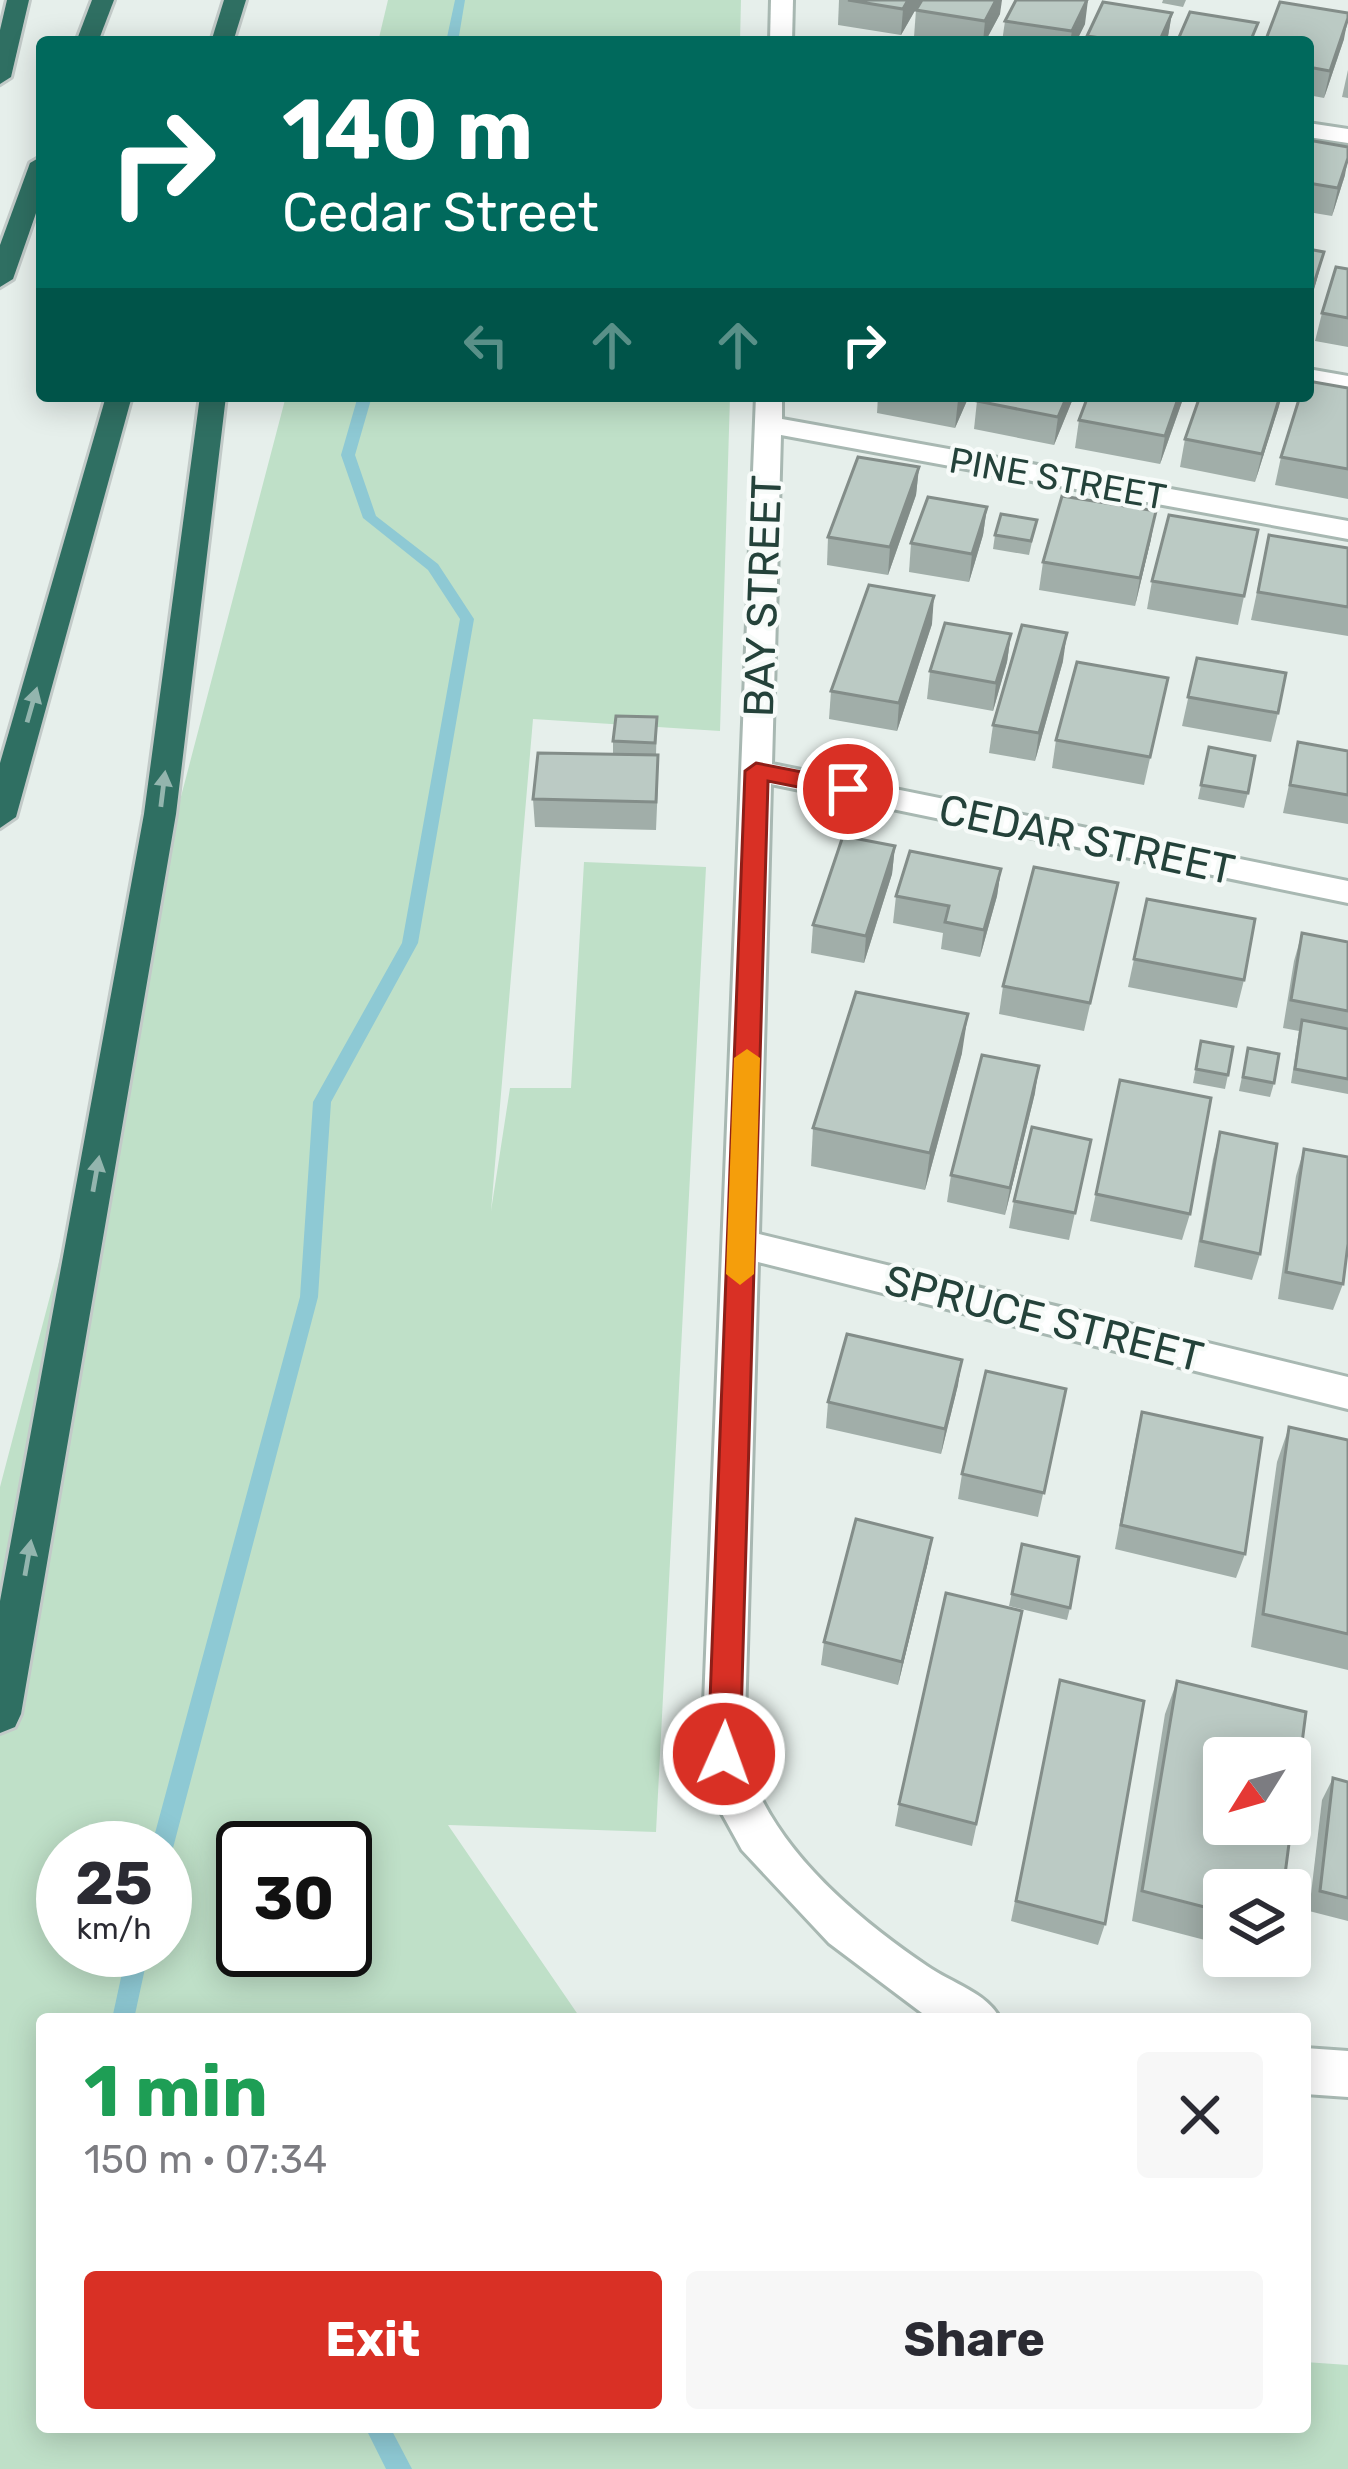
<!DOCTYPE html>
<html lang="en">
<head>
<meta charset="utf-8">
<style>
	:root { --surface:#fff; --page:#f7f7f7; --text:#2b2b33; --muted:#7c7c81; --accent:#d93025 }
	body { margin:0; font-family:Rubik,sans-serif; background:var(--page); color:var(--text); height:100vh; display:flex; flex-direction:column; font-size:45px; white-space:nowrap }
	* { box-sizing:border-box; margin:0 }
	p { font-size:39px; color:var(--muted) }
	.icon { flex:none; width:66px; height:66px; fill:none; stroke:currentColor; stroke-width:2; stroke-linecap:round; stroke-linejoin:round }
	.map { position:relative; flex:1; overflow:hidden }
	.side { position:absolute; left:36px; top:2013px; width:1275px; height:420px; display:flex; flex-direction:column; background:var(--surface); border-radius:12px; box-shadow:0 6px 30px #0003 }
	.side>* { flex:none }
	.top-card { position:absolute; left:36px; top:36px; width:1278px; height:366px; border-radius:12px; box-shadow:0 6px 30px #0003; background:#00695c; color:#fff; overflow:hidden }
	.needle { width:78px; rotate:233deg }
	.tools { position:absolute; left:1203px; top:1737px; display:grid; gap:24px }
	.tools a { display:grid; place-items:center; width:108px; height:108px; border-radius:12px; background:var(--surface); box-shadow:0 6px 30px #0003; font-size:60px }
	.speed { position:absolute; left:36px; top:1821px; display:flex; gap:24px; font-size:60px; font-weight:700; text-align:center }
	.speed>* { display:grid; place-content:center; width:156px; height:156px; border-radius:50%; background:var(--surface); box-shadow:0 6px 30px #0003; line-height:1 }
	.speed small { font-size:30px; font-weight:400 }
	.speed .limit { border:6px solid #111; border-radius:18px; background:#fff; color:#111 }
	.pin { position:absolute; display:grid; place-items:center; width:102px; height:102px; color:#fff; margin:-51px; border:6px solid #fff; border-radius:50%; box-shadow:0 3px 12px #0007 }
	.me { position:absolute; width:132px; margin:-66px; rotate:2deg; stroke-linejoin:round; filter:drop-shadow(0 0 9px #0008) }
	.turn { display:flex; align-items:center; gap:42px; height:252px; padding:0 48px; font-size:54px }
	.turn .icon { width:156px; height:156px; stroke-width:2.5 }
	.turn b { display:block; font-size:84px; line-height:102px }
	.lanes { display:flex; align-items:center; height:114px; padding:0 48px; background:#0003; justify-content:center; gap:60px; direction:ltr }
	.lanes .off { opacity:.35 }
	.round { display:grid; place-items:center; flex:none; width:126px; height:126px; border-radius:12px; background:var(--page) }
	.headline { display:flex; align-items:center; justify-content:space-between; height:204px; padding:0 48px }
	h1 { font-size:72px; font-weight:700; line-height:90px; color:#1e9e55 }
	.cta { display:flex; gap:24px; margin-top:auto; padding:24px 48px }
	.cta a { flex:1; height:138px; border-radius:12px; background:var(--accent); color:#fff; font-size:48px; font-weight:700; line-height:138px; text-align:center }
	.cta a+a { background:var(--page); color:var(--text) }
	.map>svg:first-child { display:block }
</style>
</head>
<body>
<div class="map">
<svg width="1348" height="2469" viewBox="0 0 1348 2469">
	<rect width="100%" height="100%" fill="#e6efeb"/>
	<g fill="#bfe0c8" fill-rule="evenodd">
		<polygon points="388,0 741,0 740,42 378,42"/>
		<path d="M286,396H730L720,731L533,719L491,1211L510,1088H571L584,862L706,867L656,1832L448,1825L581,2019H42V2427H1305V2362L1348,2365V2469H0V1487ZM63,1848H165V1950H63ZM243,1848H345V1950H243Z"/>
	</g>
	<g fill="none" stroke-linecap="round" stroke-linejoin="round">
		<g fill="#8ec9d4" fill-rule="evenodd">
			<polygon points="455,0 465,0 458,42 446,42"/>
			<polygon points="358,396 372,396 355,455 376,516 438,564 474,619 418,943 331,1102 318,1297 173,1848 170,1855 165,1857 165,1848 151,1848 300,1297 313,1102 402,943 460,619 428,570 363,518 341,455"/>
			<polygon points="127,1950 149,1950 134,2019 112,2019"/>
			<polygon points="365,2427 390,2427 412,2469 386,2469"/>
		</g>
		<defs>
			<g id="minor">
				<polygon points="771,0 793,0 792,42 770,42"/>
				<polygon points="1308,123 1348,129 1348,143 1308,137"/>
				<polygon points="1308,369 1348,376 1348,392 1308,385"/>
				<path d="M756,396H782V419L1348,521V539L781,435L772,764L1348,881V903L771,784L759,1234L1348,1377V1409L758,1262L744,1754C768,1844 852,1915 927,1966C951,1983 988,1993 1000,2019H930L829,1943L742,1850L715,1801L702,1754Z"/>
				<polygon points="1305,2048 1348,2051 1348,2097 1305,2094"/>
			</g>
			<g id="motorway">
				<polygon points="7,0 29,0 11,77 0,84 0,30"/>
				<polygon points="92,0 114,0 98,42 76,42"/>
				<polygon points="224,0 246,0 233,42 211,42"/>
				<polygon points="42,156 42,196 13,279 0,287 0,245 30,163"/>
				<polygon points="106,396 132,396 16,817 0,828 0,763"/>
				<polygon points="200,396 226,396 176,814 21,1714 15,1727 0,1733 0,1601 144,814"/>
			</g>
		</defs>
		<use href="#minor" stroke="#a8b8b2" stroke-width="6"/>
		<use href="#motorway" stroke="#c2cac8" stroke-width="6"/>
		<use href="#minor" fill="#fff" fill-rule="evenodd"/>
		<use href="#motorway" fill="#2f6f62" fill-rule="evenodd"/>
	</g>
	<g fill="#a1aea9">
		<polygon points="839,0 921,0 901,35 838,25"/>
		<polygon points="1163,0 1186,0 1183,7 1162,3"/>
		<polygon points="916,10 1000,14 985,42 948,42 914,37"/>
		<polygon points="1172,13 1167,42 1086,42 1087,36"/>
		<polygon points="1005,21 1085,24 1076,42 1002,42"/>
		<polygon points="1344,39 1324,98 1308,95 1308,42"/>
		<polygon points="1348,70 1348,98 1342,97"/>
		<polygon points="1308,140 1345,175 1332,216 1308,212"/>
		<polygon points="1348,269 1348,347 1315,341 1322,313"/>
		<polygon points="1348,388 1348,499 1275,485 1281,457"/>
		<polygon points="878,396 969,396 955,428 877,413"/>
		<polygon points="980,396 1074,396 1054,445 974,429 977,401"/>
		<polygon points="1088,396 1184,396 1160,464 1075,448 1079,420"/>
		<polygon points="1279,406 1255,482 1180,467 1185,439"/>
		<polygon points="919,467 916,495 888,575 827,565 828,537"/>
		<polygon points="987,507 983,535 969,582 909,572 911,543"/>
		<polygon points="1037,520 1029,555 993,549 995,535"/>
		<polygon points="1258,530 1238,625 1147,609 1152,581"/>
		<polygon points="1269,535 1348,548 1348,636 1251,620"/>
		<polygon points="1151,539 1135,606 1039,590 1043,562"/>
		<polygon points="932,624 897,731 829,719 831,691"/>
		<polygon points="1011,634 1007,662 993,711 927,699 930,671"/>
		<polygon points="1197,658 1278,713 1271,742 1182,726"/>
		<polygon points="1063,661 1035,761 989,753 993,725"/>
		<polygon points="1168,678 1144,785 1052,768 1056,740"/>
		<polygon points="657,717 656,755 658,783 656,830 535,827 533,799 613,754 613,741"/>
		<polygon points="1298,742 1348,751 1348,824 1283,813"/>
		<polygon points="1209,747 1248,793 1244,808 1198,799"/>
		<polygon points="895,846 892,874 864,963 811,953 813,925"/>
		<polygon points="1001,869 997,896 980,957 941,949 943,933 893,923 896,896"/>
		<polygon points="1118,883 1084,1031 999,1014 1003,986"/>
		<polygon points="1147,899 1244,980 1237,1008 1128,987"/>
		<polygon points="1302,933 1348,942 1348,1094 1291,1083 1299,1031 1283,1028 1294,961"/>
		<polygon points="1201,1041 1228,1075 1225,1089 1193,1083"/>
		<polygon points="1248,1048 1274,1083 1270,1097 1239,1091"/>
		<polygon points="962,1053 925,1190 811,1166 813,1128"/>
		<polygon points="1120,1080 1190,1214 1182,1240 1090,1221"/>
		<polygon points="1035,1093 1005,1215 947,1202 951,1175"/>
		<polygon points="1220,1132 1260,1254 1252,1280 1194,1267 1213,1159"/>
		<polygon points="1091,1140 1069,1240 1009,1228 1014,1201"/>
		<polygon points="1304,1149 1343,1284 1333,1310 1278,1299 1296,1176"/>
		<polygon points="958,1385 941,1454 826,1428 828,1402"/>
		<polygon points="1066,1389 1038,1517 958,1499 962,1474"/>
		<polygon points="1142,1412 1245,1554 1236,1578 1115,1549 1136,1437"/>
		<polygon points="1289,1427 1348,1440 1348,1670 1251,1647 1277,1462"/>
		<polygon points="1022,1544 1070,1608 1067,1620 1009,1606"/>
		<polygon points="928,1562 898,1685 821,1665 824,1642"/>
		<polygon points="1022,1611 972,1846 895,1826 899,1804"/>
		<polygon points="1060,1680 1105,1924 1098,1945 1011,1921"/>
		<polygon points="1177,1681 1224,1890 1224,1945 1132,1921 1165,1714"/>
		<polygon points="1333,1778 1348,1782 1348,1921 1309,1911 1322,1800"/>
	</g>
	<g fill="#838d89">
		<polygon points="908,0 921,0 901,35 903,9"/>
		<polygon points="996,0 1002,0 1000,14 985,42 983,42 985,21"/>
		<polygon points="1088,0 1085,24 1076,42 1070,42 1072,31"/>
		<polygon points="1172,13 1167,42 1159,42"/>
		<polygon points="1348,18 1344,39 1324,98 1330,71"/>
		<polygon points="1348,158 1345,175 1332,216 1338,188"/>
		<polygon points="1324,252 1317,279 1308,310 1308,302"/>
		<polygon points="959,396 969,396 955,428 958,400"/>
		<polygon points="1067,396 1074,396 1054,445 1058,417"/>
		<polygon points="1179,396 1184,396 1160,464 1165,436"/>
		<polygon points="1280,396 1282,396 1279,406 1255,482 1262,454"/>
		<polygon points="919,467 916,495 888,575 890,547"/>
		<polygon points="987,507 983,535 969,582 972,554"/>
		<polygon points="1156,511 1151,539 1135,606 1140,578"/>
		<polygon points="934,596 932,624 897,731 899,703"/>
		<polygon points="1067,633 1063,661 1035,761 1039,733"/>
		<polygon points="1011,634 1007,662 993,711 996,683"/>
		<polygon points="895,846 892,874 864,963 866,936"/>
		<polygon points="1001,869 997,896 980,957 984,930"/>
		<polygon points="968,1014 962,1053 925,1190 930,1153"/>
		<polygon points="1039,1066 1035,1093 1005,1215 1010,1188"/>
		<polygon points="962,1360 958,1385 941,1454 945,1429"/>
		<polygon points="932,1538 928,1562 898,1685 902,1662"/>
	</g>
	<g fill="#bbcac4" stroke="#838d89" stroke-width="3" fill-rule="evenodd">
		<polygon points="848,0 908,0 903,9"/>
		<polygon points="922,0 996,0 985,21 916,10"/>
		<polygon points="1016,0 1087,0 1072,31 1005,21"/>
		<polygon points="1103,2 1172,13 1159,42 1127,42 1087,36"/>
		<polygon points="1280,2 1348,13 1348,18 1330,71 1308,67 1308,42 1265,42"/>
		<polygon points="1190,12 1258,23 1250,42 1177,42"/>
		<polygon points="1308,140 1348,147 1348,158 1338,188 1308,183"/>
		<polygon points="1308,249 1324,252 1308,302"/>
		<polygon points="1336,267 1348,269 1348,318 1322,313"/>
		<polygon points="1308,381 1348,388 1348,469 1281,457 1300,396 1308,396"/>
		<polygon points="936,396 959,396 958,400"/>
		<polygon points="980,396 1067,396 1058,417 977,401"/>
		<polygon points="1088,396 1179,396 1165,436 1079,420"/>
		<polygon points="1200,396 1280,396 1262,454 1185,439"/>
		<polygon points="858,457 919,467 890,547 828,537"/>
		<polygon points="1062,496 1156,511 1140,578 1043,562"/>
		<polygon points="928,497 987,507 972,554 911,543"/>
		<polygon points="1001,514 1037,520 1031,541 995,535"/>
		<polygon points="1169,515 1258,530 1244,596 1152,581"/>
		<polygon points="1269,535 1348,548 1348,607 1258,592"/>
		<polygon points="869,585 934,596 899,703 831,691"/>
		<polygon points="945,623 1011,634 996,683 930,671"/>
		<polygon points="1022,625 1067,633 1039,733 993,725"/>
		<polygon points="1197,658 1286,673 1278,713 1188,697"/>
		<polygon points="1077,662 1168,678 1150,757 1056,740"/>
		<polygon points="616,716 657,717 655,743 613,741"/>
		<polygon points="1298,742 1348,751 1348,795 1290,785"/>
		<polygon points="1209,747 1255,756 1248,793 1201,785"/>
		<polygon points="538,753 658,755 656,802 533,799"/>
		<polygon points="843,836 895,846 866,936 813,925"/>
		<polygon points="910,851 1001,869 984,930 945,922 949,906 896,896"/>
		<polygon points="1034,867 1118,883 1090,1003 1003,986"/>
		<polygon points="1147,899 1255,919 1244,980 1134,959"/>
		<polygon points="1302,933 1348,942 1348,1011 1291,1000"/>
		<polygon points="856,992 968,1014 930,1153 813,1128"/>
		<polygon points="1302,1020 1348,1029 1348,1079 1295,1069"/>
		<polygon points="1201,1041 1233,1047 1228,1075 1196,1069"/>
		<polygon points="1248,1048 1279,1054 1274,1083 1243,1077"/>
		<polygon points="982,1055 1039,1066 1010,1188 951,1175"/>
		<polygon points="1120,1080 1211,1098 1190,1214 1096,1194"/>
		<polygon points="1032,1127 1091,1140 1075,1213 1014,1201"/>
		<polygon points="1220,1132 1277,1144 1260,1254 1201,1241"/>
		<polygon points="1304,1149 1348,1157 1348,1244 1343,1284 1286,1272"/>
		<polygon points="847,1334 962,1360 945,1429 828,1402"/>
		<polygon points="986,1371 1066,1389 1044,1493 962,1474"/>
		<polygon points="1142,1412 1262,1438 1245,1554 1121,1525"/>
		<polygon points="1289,1427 1348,1440 1348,1634 1263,1614"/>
		<polygon points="856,1519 932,1538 902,1662 824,1642"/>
		<polygon points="1022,1544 1079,1557 1070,1608 1012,1594"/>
		<polygon points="946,1593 1022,1611 976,1824 899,1804"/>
		<polygon points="1060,1680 1144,1701 1105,1924 1016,1901"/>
		<path d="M1177,1681L1306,1712L1283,1890H1224V1912L1142,1891ZM1224,1758H1290V1824H1224Z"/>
		<polygon points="1333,1778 1348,1782 1348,1898 1320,1891"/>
	</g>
	<defs><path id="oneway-solid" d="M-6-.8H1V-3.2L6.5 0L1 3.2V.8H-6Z" transform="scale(3)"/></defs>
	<g fill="#93b5ae">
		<use href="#oneway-solid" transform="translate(32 705) rotate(-74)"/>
		<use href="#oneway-solid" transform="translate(163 789) rotate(-83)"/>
		<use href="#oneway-solid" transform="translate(96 1174) rotate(-80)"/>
		<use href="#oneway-solid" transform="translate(28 1558) rotate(-80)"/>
	</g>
	<polygon fill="#d93025" stroke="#8d1f18" stroke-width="3" points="756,763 848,781 859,789 848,797 768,781 740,1754 735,1764 724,1768 712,1764 708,1754 745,771"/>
	<polygon fill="#f59e0b" points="747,1049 760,1058 754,1274 740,1285 726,1274 734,1058"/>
	<g text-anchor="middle" stroke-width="9" stroke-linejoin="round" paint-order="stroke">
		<g font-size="36" fill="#24423a" stroke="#f7fbf9">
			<text transform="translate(1058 478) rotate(10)" y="13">PINE STREET</text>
		</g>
		<g font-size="42" fill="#24423a" stroke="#f7fbf9">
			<text transform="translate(762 596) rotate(-88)" y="15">BAY STREET</text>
			<text transform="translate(1087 839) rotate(12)" y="15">CEDAR STREET</text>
			<text transform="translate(1044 1318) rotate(14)" y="15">SPRUCE STREET</text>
		</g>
	</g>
</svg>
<div class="tools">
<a><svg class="needle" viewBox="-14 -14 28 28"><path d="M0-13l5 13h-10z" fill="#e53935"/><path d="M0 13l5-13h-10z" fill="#7c7c81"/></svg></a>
<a><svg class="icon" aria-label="layers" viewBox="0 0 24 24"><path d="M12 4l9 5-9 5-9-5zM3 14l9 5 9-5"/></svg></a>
</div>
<div class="speed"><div>25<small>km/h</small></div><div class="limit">30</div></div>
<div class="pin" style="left:848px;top:789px;background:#d93025"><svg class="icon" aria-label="arrive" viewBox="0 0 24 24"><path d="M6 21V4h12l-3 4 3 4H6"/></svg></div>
<svg class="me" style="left:724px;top:1754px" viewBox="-20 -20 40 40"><circle r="17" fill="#d93025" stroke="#fff" stroke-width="3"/><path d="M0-11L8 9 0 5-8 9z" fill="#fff"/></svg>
<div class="top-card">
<div class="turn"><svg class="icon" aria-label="right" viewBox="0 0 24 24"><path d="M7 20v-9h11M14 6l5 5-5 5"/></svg><div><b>140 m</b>Cedar Street</div></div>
<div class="lanes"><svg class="icon off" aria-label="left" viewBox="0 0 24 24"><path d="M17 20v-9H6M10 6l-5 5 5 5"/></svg><svg class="icon off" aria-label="ahead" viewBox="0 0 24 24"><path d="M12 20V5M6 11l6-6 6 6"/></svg><svg class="icon off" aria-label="ahead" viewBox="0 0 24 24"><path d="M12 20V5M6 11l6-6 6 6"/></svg><svg class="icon" aria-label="right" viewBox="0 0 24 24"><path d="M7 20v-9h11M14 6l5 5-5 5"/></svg></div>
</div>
<section class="side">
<div class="headline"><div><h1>1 min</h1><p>150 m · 07:34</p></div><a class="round"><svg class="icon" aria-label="close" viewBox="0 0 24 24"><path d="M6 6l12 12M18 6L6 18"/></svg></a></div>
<div class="cta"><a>Exit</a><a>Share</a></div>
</section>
</div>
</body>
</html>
